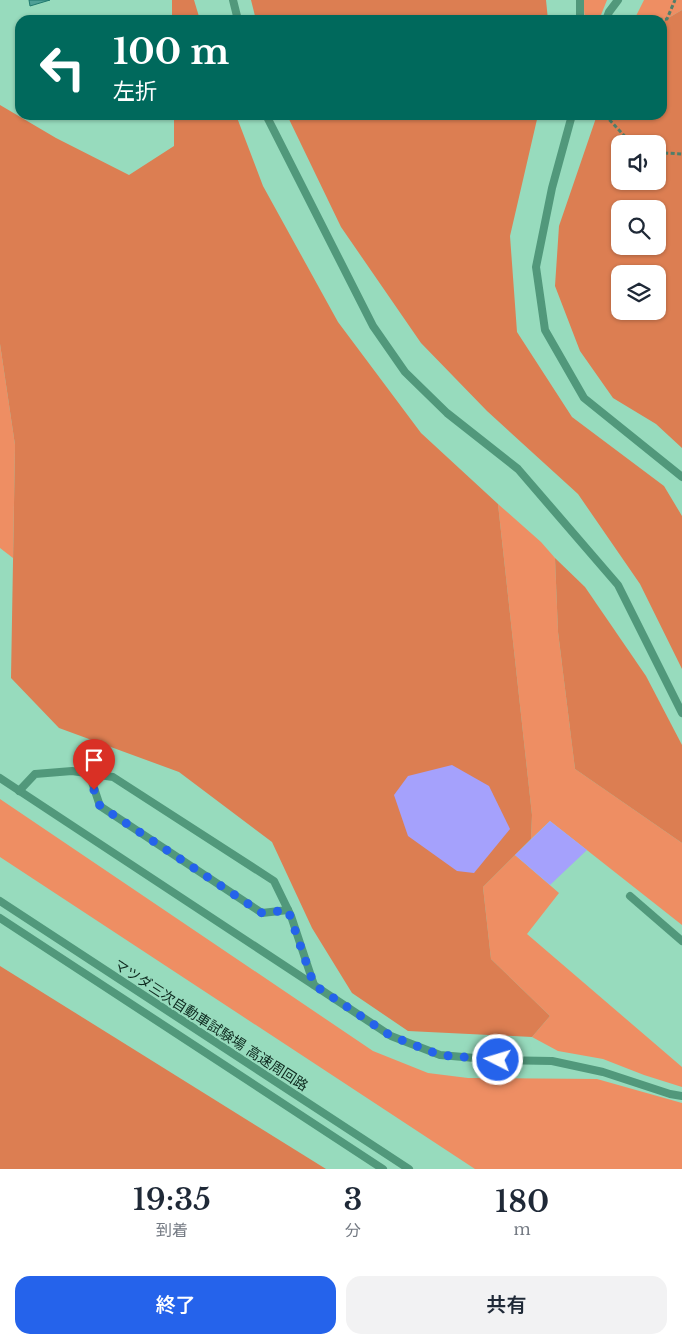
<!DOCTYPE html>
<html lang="ja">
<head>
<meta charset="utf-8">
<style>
	:root { --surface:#fff; --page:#f2f2f3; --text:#1f2937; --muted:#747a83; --accent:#2563eb }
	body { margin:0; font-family:"Libre Baskerville","Noto Sans JP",serif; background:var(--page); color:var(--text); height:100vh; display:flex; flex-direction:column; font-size:19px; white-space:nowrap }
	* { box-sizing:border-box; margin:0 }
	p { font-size:16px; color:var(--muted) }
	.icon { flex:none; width:28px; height:28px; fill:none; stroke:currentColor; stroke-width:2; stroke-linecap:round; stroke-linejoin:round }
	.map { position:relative; height:1169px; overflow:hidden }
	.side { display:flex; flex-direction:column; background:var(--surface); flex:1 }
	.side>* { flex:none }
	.hud { position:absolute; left:15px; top:15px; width:652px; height:105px; border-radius:15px; box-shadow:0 1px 4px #0004; background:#00695c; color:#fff; overflow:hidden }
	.fabs { position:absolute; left:611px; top:135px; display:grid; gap:10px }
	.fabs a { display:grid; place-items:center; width:55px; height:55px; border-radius:10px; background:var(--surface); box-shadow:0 1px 4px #0004; font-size:25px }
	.pin { position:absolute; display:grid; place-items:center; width:42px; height:42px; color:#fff; margin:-51px -21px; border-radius:50% 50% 50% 0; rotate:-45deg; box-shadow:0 0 5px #0007 }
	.pin .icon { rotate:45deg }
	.me { position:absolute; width:55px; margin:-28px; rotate:275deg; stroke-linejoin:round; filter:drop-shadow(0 0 4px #0008) }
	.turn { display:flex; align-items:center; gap:18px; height:105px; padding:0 15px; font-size:22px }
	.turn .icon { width:65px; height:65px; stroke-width:2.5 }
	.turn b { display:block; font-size:35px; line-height:42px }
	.eta { display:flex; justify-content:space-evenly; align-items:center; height:85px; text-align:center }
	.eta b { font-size:30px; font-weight:600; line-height:35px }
	.primary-button { display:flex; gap:10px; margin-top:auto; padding:10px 15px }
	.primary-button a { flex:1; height:58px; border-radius:15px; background:var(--accent); color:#fff; font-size:20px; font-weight:600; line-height:58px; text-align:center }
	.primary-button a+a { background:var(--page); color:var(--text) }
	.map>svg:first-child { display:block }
</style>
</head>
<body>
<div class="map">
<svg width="682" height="1169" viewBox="0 0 682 1169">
	<rect width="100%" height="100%" fill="#97dbbd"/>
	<g fill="#ee8e63">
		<polygon points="583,0 607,0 599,20 585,20"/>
		<polygon points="644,0 682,0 682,10 663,21 634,20"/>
		<polygon points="0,344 15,445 13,558 0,548"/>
		<polygon points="498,504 541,542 555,558 558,632 575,769 682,843 682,925 550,821 531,839 532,815"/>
		<polygon points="0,799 373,1051 428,1073 468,1078 597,1079 682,1103 682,1169 475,1169 0,857"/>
		<polygon points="515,855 559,893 527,934 682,1067 682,1087 644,1075 603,1059 558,1051 532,1037 550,1016 491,959 483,887"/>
	</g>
	<g fill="#dc7e52" fill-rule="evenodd">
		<polygon points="172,0 194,0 200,20 172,20"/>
		<polygon points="251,0 546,0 548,20 256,20"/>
		<path d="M682,10V448L656,424L613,398L580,351L555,286L559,226L597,115H662L663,21ZM620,144H658V181H620ZM620,209H658V246H620ZM620,274H658V311H620Z"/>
		<polygon points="0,105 56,138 129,175 174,146 174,115 236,115 263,186 338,322 421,433 498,504 532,815 531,839 483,887 491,959 550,1016 532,1037 408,1031 352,993 312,928 272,842 179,772 59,728 11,678 15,445 0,344"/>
		<polygon points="287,115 538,115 510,236 517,332 572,417 664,486 682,516 682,669 640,584 578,494 487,411 421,343 341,227"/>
		<polygon points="555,558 585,587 646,676 682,745 682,843 575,769 558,632"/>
		<polygon points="0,966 326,1169 0,1169"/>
	</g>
	<g fill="#a5a1fc">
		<polygon points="452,765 489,786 510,829 474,873 457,871 408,836 394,795 408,776"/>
		<polygon points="550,821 587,850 550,885 515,855"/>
	</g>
	<polygon fill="#4ea096" stroke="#20786e" points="29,0 50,0 30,6"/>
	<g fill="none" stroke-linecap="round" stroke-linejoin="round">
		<g stroke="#4f7e6a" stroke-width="3" stroke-dasharray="4 2.5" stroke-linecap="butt">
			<polyline points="652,20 667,19 675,0"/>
			<polyline points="605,115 631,143 635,144"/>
			<polyline points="658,151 664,153 682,154"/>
		</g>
		<g stroke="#51987b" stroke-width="8">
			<polyline points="233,0 238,20"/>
			<polyline points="580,0 580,20"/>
			<polyline points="606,20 609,12 618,0"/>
			<polyline points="266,115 373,326 405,372 447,413 518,469 618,585 682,713"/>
			<polyline points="572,115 552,188 536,267 545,330 584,398 682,477"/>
			<polyline points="89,773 100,806 262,913 288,910"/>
			<polyline points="0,778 391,1036 440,1055 498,1060 552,1061 603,1072 670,1094 682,1096"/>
			<polyline points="19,791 35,774 72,771 113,777 274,881 291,916 314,985"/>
			<polyline points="630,896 682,941"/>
			<polyline points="0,901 409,1169"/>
			<polyline points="0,918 383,1169"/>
		</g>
	</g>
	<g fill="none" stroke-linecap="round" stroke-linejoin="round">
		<polyline stroke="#2563eb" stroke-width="9" stroke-dasharray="0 16.2" points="94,790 100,806 262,913 288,910 314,985 391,1036 440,1055 498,1060"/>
	</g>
	<g text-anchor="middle" stroke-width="4" stroke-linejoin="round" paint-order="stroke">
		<g font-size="14" fill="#0d291e" stroke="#97dbbd">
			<text transform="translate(211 1025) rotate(33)" y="5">マツダ三次自動車試験場 高速周回路</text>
		</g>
	</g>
</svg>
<div class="fabs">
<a><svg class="icon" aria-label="sound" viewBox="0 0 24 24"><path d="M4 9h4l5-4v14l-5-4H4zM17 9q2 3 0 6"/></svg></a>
<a><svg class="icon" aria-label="search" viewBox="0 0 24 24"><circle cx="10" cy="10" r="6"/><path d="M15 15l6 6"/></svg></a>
<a><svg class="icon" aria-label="layers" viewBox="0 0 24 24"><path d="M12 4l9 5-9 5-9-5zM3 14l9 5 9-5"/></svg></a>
</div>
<div class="pin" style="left:94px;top:790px;background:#d93025"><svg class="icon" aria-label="arrive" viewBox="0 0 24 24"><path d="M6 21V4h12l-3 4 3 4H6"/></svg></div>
<svg class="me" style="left:498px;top:1060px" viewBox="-20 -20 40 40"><circle r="17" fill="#2563eb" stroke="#fff" stroke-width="3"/><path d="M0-11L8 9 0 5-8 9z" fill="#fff"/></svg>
<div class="hud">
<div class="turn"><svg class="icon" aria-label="left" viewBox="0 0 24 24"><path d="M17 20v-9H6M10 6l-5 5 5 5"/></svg><div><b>100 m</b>左折</div></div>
</div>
</div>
<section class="side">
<div class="eta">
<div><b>19:35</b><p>到着</p></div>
<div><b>3</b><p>分</p></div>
<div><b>180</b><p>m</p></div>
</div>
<div class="primary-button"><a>終了</a><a>共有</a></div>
</section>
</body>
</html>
